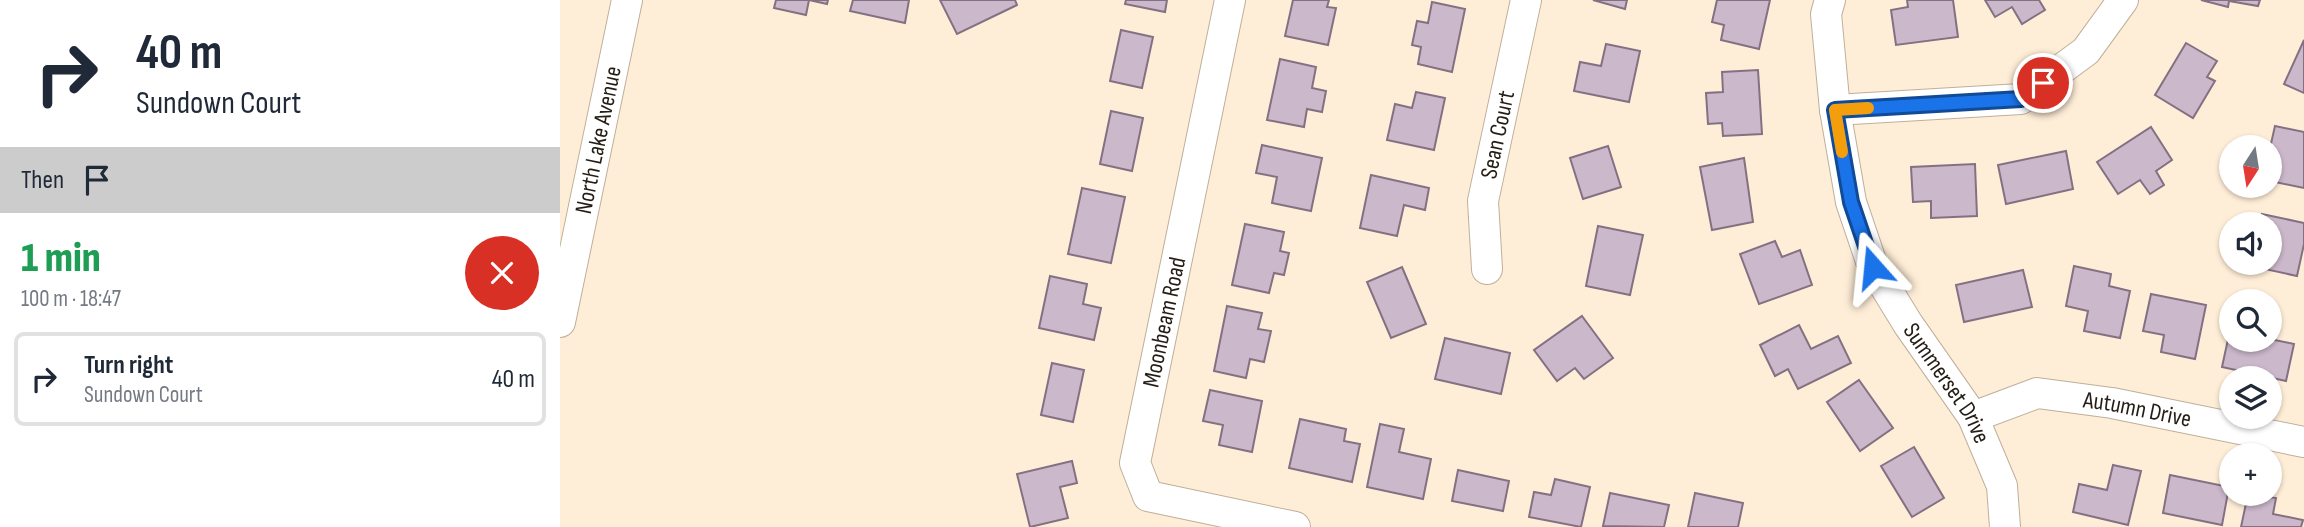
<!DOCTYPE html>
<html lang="en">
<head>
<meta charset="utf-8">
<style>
	:root { --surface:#fff; --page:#f2f2f3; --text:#1f2937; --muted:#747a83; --line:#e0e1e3 }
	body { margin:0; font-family:"Sofia Sans Condensed",sans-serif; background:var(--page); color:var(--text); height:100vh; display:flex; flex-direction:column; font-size:26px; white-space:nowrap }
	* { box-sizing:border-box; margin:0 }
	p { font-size:23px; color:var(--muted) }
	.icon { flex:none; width:38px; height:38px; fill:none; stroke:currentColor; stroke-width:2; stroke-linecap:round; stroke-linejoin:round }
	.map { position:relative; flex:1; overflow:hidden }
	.side { display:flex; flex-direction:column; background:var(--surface); width:560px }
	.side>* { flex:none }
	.top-card { background:#fff; color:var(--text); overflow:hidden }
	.needle { width:46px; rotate:192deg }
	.tools { position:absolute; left:1659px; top:135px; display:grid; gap:14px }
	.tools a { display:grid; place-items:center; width:63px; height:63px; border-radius:50%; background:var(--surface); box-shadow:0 2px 5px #0004; font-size:35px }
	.pin { position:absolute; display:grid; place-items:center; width:60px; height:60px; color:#fff; margin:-30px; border:4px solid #fff; border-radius:50%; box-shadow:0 2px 7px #0007 }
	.me { position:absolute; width:77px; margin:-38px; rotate:342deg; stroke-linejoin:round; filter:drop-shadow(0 0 5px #0008) }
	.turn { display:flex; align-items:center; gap:24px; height:147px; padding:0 21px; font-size:32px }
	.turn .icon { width:91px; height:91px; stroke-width:2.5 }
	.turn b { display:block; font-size:49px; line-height:60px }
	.then { display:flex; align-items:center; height:66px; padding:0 21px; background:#0003; gap:14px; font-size:26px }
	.round { display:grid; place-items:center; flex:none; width:74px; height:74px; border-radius:37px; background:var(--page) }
	.headline { display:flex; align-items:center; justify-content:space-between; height:119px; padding:0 21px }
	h1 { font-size:42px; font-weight:800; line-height:52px; color:#1e9e55 }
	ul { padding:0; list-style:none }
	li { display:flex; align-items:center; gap:21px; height:94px; margin:0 14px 10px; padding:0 7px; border:4px solid var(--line); border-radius:10px }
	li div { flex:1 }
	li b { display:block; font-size:26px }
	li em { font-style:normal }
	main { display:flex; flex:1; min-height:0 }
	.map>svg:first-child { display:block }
</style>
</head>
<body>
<main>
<section class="side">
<div class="top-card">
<div class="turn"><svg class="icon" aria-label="right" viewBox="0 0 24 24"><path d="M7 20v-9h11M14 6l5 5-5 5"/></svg><div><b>40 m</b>Sundown Court</div></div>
<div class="then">Then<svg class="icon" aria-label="arrive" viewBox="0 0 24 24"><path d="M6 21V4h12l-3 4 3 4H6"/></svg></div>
</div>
<div class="headline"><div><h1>1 min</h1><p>100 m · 18:47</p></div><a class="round" style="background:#d93025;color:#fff"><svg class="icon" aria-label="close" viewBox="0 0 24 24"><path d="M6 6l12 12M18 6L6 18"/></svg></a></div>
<ul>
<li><svg class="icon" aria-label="right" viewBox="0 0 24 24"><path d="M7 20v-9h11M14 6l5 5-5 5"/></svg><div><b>Turn right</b><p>Sundown Court</p></div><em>40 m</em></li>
</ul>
</section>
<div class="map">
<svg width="1744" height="527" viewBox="0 0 1744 527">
	<rect width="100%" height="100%" fill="#ffeed7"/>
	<g fill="#cbb8cb" stroke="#837183" stroke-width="2">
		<polygon points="216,0 268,0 267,4 249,0 246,15 214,8"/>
		<polygon points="293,0 349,0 345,23 290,11"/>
		<polygon points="380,0 455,0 457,5 397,34"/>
		<polygon points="566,0 607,0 605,12 565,4"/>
		<polygon points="733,0 769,0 767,7 776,8 768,45 725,36"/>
		<polygon points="1033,0 1067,0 1065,9"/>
		<polygon points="1157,0 1210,0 1199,49 1161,40 1164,25 1152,22"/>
		<polygon points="1347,0 1393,0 1398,37 1336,45 1331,10 1348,7"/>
		<polygon points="1425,0 1479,0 1485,10 1462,24 1452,7 1435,17"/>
		<polygon points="1641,0 1700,0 1698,6 1669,1 1668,7"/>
		<polygon points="872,2 905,9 892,72 858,64 861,47 852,45 857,21 868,23"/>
		<polygon points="561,30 593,37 582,88 550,81"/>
		<polygon points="1744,40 1744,93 1724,84"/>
		<polygon points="1626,43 1657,61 1647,77 1655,81 1633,118 1595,95"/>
		<polygon points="1046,44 1080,51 1069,102 1014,91 1020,62 1041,66"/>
		<polygon points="720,59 756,67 752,88 766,91 762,112 747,109 744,127 707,120"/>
		<polygon points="1198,70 1202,134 1163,136 1162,123 1148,124 1146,93 1163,92 1162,72"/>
		<polygon points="856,92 885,98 874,150 827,140 835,104 852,108"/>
		<polygon points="551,111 583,118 572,171 540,164"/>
		<polygon points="1715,126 1744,132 1744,188 1710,181 1710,148"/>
		<polygon points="1591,127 1612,160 1596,171 1604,185 1590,194 1580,180 1558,194 1537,162"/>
		<polygon points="702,145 762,158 751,211 712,203 717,177 696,173"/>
		<polygon points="1048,146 1061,187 1023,199 1010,158"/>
		<polygon points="1506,151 1513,189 1446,204 1438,165"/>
		<polygon points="1184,158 1193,222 1152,230 1140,167"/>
		<polygon points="1415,164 1417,216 1371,218 1371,201 1353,202 1351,167"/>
		<polygon points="811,175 869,188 865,210 844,205 837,236 800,228"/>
		<polygon points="522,188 565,197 551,263 508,254"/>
		<polygon points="1702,214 1744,223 1744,244 1737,276 1691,266 1691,262 1710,262 1710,224 1700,224"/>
		<polygon points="685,224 724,232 720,251 729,253 724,275 714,273 709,293 672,285"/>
		<polygon points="1038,226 1083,235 1070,295 1026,286"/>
		<polygon points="1215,241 1222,257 1240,250 1252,285 1199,304 1180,254"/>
		<polygon points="1514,266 1551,274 1549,286 1570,291 1560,338 1524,331 1528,311 1506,306"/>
		<polygon points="842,267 866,324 831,338 807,282"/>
		<polygon points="1463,270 1472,307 1404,322 1396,285"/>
		<polygon points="490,276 527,284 523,304 541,308 534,340 479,328"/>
		<polygon points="1591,294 1646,305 1635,359 1601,352 1604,335 1583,331"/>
		<polygon points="667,306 702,313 698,329 711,331 704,362 690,359 686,378 654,371"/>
		<polygon points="1022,316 1053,358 1024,379 1015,368 997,381 974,350"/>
		<polygon points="1239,325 1251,349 1278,336 1291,363 1238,389 1228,369 1215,376 1200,345"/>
		<polygon points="1670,330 1671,340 1710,339 1734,344 1726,381 1662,367"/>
		<polygon points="885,338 950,353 941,394 875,379"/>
		<polygon points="492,363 524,370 513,422 481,415"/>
		<polygon points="1299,380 1333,428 1300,451 1267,402"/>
		<polygon points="650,390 702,401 692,452 659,445 663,425 643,421"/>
		<polygon points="740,419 786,429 784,441 800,444 792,482 729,468"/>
		<polygon points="820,424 844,429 839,452 871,459 863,499 807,487"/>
		<polygon points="1354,447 1384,498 1352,517 1321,466"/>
		<polygon points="512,461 517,483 500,487 508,518 470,527 457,474"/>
		<polygon points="1553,465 1581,471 1568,525 1513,512 1519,484 1547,490"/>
		<polygon points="898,470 949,481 943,511 892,501"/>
		<polygon points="1610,475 1669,487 1662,525 1603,513"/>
		<polygon points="995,479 1030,487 1021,527 969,517 974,492 991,495"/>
		<polygon points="1050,493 1109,505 1104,527 1043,526"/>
		<polygon points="1135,493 1183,503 1178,527 1128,527"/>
		<polygon points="1688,494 1716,498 1713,514 1743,520 1741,527 1681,527"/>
	</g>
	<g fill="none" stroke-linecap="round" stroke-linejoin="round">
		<defs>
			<g id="street">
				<polyline points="670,0 575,463 588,496 735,527"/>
				<path id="s1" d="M1270,0L1266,14L1275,110L1291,202L1313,267L1348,324L1413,417L1442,486L1445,527"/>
				<polyline points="1275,110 1461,99 1526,51 1563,0"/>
				<path id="s2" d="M927,269L923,201L966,0"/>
				<path id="s3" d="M0,322L67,0"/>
				<path id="s4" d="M1413,417L1477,393L1552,403L1744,442"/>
			</g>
		</defs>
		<use href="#street" stroke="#bfaf9a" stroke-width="32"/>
		<use href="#street" stroke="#fff" stroke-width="30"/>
	</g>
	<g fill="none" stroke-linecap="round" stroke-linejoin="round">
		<defs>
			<polyline id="route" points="1313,267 1291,202 1275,110 1461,99 1483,83"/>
		</defs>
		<use href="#route" stroke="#114b97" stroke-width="18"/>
		<use href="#route" stroke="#1a73e8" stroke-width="12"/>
		<polyline stroke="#f59e0b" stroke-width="12" points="1282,152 1275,110 1308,108"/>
	</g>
	<g text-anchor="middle" stroke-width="7" stroke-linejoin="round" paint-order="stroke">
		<g font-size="24" fill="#241d15" stroke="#fff">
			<text dy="8" stroke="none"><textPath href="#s2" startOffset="136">Sean Court</textPath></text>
			<text dy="8" stroke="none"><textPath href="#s3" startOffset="186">North Lake Avenue</textPath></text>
			<text transform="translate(604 322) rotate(-78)" y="8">Moonbeam Road</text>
			<text dy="8" stroke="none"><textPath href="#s1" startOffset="411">Summerset Drive</textPath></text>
			<text dy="8" stroke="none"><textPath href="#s4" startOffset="170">Autumn Drive</textPath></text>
		</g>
	</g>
</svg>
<div class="tools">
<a><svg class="needle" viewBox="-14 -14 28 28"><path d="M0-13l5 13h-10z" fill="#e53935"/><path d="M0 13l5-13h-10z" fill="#747a83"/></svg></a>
<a><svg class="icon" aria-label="sound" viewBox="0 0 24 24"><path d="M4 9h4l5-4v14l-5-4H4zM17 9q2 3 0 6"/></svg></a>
<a><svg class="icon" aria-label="search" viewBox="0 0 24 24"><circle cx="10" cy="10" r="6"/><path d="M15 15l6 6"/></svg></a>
<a><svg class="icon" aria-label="layers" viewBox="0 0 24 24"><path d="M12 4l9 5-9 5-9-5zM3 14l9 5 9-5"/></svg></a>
<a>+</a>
</div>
<div class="pin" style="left:1483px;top:83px;background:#d93025"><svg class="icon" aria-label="arrive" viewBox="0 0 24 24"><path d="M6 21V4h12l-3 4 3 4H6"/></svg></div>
<svg class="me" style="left:1313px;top:267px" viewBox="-20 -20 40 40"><path d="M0-17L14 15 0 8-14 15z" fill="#1a73e8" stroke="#fff" stroke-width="4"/></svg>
</div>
</main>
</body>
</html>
